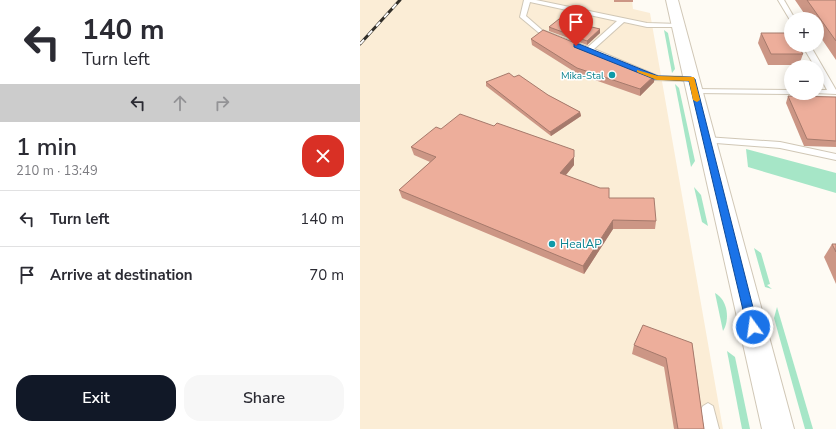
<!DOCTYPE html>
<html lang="en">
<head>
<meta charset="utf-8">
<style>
	:root { --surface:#fff; --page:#f7f7f7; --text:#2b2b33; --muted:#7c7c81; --line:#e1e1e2; --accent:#111827 }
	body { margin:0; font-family:"Nunito Sans",sans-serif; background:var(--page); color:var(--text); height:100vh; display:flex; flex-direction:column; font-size:15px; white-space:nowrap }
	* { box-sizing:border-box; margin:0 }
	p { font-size:13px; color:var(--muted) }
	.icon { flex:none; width:22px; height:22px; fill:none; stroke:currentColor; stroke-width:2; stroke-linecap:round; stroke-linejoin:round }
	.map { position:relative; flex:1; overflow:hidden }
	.drawer { display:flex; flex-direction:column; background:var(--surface); width:360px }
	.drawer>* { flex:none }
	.hud { background:#fff; color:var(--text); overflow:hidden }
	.tools { position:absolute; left:424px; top:12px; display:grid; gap:8px }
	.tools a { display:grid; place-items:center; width:40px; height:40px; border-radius:50%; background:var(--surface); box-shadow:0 2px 10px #0003; font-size:20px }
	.pin { position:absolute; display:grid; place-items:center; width:34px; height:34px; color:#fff; margin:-41px -17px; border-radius:50% 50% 50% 0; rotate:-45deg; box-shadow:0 0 4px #0007 }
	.pin .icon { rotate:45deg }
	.me { position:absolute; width:44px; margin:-22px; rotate:346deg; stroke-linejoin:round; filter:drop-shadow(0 0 3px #0008) }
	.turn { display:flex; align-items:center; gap:14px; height:84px; padding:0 16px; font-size:18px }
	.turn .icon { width:52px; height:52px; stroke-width:2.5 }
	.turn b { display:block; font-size:28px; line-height:34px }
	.lanes { display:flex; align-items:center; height:38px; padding:0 16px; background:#0003; justify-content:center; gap:20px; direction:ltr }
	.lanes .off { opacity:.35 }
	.round { display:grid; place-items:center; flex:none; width:42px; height:42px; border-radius:16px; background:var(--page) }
	.head { display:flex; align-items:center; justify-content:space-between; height:68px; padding:0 16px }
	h1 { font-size:24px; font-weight:600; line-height:30px }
	.button { display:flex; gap:8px; margin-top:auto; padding:8px 16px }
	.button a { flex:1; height:46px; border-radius:16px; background:var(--accent); color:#fff; font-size:16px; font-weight:600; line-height:46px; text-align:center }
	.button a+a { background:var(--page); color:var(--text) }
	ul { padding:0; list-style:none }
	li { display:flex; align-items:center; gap:12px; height:56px; padding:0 16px; border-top:1px solid var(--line) }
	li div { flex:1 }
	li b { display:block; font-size:15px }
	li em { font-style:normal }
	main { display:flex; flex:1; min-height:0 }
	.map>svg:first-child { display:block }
</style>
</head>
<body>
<main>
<section class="drawer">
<div class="hud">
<div class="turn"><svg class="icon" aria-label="left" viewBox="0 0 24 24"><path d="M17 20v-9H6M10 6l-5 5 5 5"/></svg><div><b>140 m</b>Turn left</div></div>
<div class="lanes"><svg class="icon" aria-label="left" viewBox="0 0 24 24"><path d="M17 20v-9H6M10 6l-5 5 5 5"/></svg><svg class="icon off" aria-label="ahead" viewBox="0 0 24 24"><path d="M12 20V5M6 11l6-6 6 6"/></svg><svg class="icon off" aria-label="right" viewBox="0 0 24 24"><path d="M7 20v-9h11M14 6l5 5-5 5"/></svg></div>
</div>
<div class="head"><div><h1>1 min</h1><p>210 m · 13:49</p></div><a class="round" style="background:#d93025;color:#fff"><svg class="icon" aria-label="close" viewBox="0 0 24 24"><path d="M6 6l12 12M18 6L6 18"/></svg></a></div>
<ul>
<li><svg class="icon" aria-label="left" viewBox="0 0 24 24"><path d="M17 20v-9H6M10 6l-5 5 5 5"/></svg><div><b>Turn left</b></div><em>140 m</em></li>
<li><svg class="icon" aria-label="arrive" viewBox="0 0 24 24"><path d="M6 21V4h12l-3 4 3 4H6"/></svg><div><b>Arrive at destination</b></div><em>70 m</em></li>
</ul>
<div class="button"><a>Exit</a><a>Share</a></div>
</section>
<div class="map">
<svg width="476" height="429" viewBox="0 0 476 429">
	<rect width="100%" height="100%" fill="#fefbf4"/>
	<polygon fill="#fbedd6" points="0,0 272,0 273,9 290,13 363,429 0,429"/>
	<g fill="#a6e6c7">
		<polygon points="304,30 308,33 315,69 312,73"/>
		<polygon points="315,84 319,88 335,161 331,167"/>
		<polygon points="386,149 476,173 476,193 388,167"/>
		<polygon points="334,187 341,195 348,226 342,222"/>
		<polygon points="394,248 401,253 410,284 407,285 412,289 405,287"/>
		<path d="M355,293C368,300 370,320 363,331Z"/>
		<polygon points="417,307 453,429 445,429 414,318"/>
		<polygon points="367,351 375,357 390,429 382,429"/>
	</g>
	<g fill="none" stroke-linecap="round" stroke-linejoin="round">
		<defs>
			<g id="service">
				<path d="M164,0H176L287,23L320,24V26L318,27H287L264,22L234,49L298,76L331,77L335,79L331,81L294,80L178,32L160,17ZM170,2L257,21L228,47L182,30L166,16Z"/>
				<polygon points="418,0 424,0 435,19 430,20"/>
				<polygon points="442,45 450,45 476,90 476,94 454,93 457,93 457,90 467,90 457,71 457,67 455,67"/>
				<polygon points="332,89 431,90 431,93 434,93 431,94 335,93 332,93"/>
				<polygon points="346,137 420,142 476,154 476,160 420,148 343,142 343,138"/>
				<polygon points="348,403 353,406 359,429 343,429 340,411 343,406"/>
			</g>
			<polygon id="tertiary" points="306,0 318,0 434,429 402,429"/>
		</defs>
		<use href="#service" stroke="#d0c7b6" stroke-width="2"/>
		<use href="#tertiary" stroke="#d0c7b6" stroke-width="2"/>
		<use href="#service" fill="#fff" fill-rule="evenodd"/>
		<use href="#tertiary" fill="#fff" fill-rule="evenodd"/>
		<defs>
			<polyline id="rail" points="0,44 40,0"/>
		</defs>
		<use href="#rail" stroke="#322f29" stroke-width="3"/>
		<use href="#rail" stroke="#fff" stroke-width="2" stroke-dasharray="6" stroke-linecap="butt"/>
	</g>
	<g fill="#cc9685">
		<rect x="254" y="0" width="19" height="2"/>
		<polygon points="435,0 476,0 476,60 457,32 457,19 448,19"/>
		<polygon points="189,27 240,33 227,45 189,31"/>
		<polygon points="401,33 443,54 439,65 408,65 398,43"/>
		<polygon points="171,39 220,45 220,49 294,82 280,96 218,74 172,45"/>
		<polygon points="154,77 220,112 221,116 191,136 126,86 126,82"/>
		<polygon points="428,96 476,97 476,147 444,146 426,103"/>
		<polygon points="81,129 214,158 214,165 206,175 249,198 296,221 295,229 253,229 224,274 42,198 39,190 70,162 54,155 51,147"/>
		<polygon points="472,244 476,244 476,284 464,257"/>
		<polygon points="332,343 344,429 314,429 304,367 272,354 274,345"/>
	</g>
	<g fill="#a67a6c">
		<polygon points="240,29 240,33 227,45 227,41"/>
		<polygon points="295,75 294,82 280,96 280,89"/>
		<polygon points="220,112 221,116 191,136 190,132"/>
		<polygon points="214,150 214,165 200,182 200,173"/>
		<polygon points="253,220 253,229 224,274 223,266"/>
	</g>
	<g fill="#edae9b" stroke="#a67a6c">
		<polygon points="447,0 476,0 476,41"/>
		<polygon points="199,19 240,29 227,41 189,27"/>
		<polygon points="183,30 220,45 217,48 295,75 280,89 217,68 171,39"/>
		<polygon points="401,33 430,33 431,35 431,45 437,45 443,54 411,54"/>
		<polygon points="149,73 154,77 159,75 188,95 220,112 190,132 126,82"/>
		<polygon points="428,96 476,97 476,141 447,139"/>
		<polygon points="100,114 134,126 137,123 214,150 214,157 200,173 240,188 249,188 249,198 294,198 296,221 253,220 223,266 39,190 76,157 51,147 76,127 81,129"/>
		<polygon points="472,244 476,244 476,252"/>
		<polygon points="283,325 332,343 344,429 318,429 306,358 274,345"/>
	</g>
	<polygon fill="#1a73e8" stroke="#114b97" points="214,44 219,44 298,76 331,77 335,79 398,327 397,330 393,332 389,330 387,327 329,81 294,79 214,47"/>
	<polygon fill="#f59e0b" points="277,70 298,76 334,77 340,100 337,102 333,100 329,81 297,80 277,72"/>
	<g fill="#0f9aa8" stroke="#fff" stroke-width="1.5">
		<circle cx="252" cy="75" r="4"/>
		<circle cx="192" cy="244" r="4"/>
	</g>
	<g text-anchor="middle" stroke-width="3" stroke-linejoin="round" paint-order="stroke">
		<g font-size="10" fill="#0d838f" stroke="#fff" text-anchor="end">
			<text x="244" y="79">Mika-Stal</text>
		</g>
		<g font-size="12" fill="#0d838f" stroke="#fff" text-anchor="start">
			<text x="200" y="248">HealAP</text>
		</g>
	</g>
</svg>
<div class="tools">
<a>+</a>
<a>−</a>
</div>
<div class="pin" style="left:216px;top:46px;background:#d93025"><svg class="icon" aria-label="arrive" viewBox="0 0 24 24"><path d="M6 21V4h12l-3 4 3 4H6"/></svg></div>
<svg class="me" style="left:393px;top:327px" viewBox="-20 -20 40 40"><circle r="17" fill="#1a73e8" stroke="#fff" stroke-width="3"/><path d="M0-11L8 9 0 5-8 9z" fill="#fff"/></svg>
</div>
</main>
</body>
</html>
